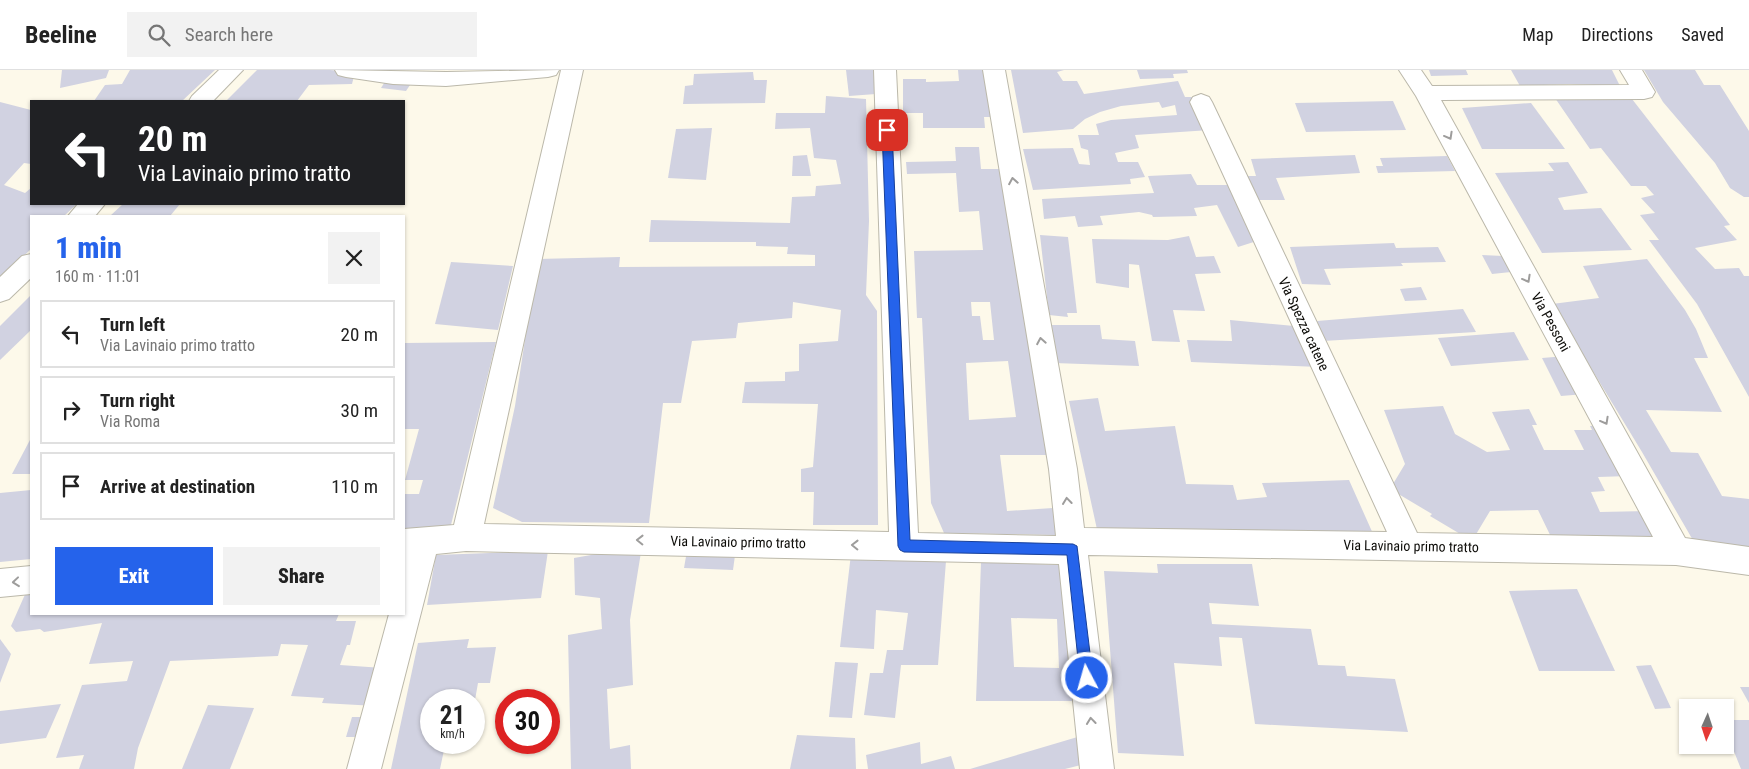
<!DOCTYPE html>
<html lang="en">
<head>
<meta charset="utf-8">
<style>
	:root { --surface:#fff; --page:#f2f2f2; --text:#222; --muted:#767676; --line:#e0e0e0; --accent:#2563eb }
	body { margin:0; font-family:"Roboto Condensed",sans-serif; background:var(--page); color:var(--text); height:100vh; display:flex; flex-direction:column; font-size:19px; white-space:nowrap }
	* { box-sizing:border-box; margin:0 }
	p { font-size:16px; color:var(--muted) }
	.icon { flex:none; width:28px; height:28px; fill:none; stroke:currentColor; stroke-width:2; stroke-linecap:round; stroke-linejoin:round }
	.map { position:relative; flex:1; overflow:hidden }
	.drawer { position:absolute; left:30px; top:145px; width:375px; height:400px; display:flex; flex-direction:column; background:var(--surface); border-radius:0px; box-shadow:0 1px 4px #0004 }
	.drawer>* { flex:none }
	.banner { position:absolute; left:30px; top:30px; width:375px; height:105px; border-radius:0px; box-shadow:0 1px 4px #0004; background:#202124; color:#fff; overflow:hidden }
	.needle { width:32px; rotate:183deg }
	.buttons { position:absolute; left:1679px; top:629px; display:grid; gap:10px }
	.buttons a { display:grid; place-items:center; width:55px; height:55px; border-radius:0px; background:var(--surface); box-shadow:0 1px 4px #0004; font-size:25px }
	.speed { position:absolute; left:420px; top:619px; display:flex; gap:10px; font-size:25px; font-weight:700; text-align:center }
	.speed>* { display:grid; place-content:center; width:65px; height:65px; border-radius:50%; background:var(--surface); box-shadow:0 1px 4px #0004; line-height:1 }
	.speed small { font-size:12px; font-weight:400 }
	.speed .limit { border:8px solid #d22; background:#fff; color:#111 }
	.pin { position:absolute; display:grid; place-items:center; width:42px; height:42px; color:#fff; margin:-21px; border-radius:10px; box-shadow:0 2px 8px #0006 }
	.me { position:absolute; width:55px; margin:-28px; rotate:354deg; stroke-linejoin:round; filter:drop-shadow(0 0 4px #0008) }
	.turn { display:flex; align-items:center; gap:18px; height:105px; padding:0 25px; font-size:22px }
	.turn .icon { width:65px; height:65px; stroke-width:2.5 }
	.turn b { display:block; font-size:35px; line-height:42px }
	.round { display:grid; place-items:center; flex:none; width:52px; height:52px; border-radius:0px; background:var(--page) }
	.overview { display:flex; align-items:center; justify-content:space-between; height:85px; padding:0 25px }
	h1 { font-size:30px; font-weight:800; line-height:38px; color:var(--accent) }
	.button { display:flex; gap:10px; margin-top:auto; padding:10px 25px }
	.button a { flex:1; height:58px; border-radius:0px; background:var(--accent); color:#fff; font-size:20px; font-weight:800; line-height:58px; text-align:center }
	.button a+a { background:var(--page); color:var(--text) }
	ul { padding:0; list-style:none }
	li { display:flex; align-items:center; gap:15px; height:68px; margin:0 10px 8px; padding:0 15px; border:2px solid var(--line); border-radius:0px }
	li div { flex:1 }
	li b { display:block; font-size:19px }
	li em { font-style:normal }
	header { display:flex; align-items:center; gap:30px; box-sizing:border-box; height:70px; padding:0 25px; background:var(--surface); border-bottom:1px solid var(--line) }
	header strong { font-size:24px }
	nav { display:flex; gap:28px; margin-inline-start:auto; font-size:18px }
	.search { width:350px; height:45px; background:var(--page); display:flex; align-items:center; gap:12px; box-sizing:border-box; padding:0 18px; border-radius:0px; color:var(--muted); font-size:19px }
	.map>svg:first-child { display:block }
</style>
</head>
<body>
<header>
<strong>Beeline</strong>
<div class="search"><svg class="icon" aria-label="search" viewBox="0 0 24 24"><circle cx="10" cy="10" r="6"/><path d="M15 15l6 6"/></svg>Search here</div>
<nav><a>Map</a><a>Directions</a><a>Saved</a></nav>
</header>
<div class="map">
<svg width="1749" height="699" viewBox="0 0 1749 699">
	<rect width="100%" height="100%" fill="#fdf9ea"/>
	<g fill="#d1d2e1" fill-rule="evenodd">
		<polygon points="62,0 109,0 106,8 60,18"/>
		<polygon points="130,0 215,0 182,31 94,31 105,15 122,14"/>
		<polygon points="257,0 330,0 355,2 352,14 309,15 297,31 226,31"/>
		<polygon points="846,0 874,0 876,24 849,26"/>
		<polygon points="958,0 988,0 991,47 984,47 985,58 923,58 923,43 903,43 903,9 926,9 926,12 959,11"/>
		<polygon points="1011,0 1064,0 1057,2 1063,11 1077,11 1084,24 1178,11 1185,27 1196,27 1210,60 1135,65 1139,78 1115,83 1118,92 1138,92 1145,107 1130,109 1131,114 1033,120 1023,79 1073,78 1079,94 1090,95 1088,80 1081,78 1078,65 1099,65 1096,54 1111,50 1177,45 1175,35 1162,38 1159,32 1121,36 1100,42 1085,49 1073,59 1023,63"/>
		<polygon points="1137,0 1187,0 1188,3 1173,4 1174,8 1140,9"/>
		<polygon points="1429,0 1466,0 1468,5 1431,6"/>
		<polygon points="1511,0 1612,0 1620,16 1570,14 1520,16"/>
		<polygon points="1644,0 1695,0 1704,15 1720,15 1749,61 1749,127 1744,127 1730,118 1715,93 1663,32"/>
		<polygon points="753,2 754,10 767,10 765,33 683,34 685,16 693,15 694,4"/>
		<polygon points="386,10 412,12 406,21 381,18"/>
		<polygon points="826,26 866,29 869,151 866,225 877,241 878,455 813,455 814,422 801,422 801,399 813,397 818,334 742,333 745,312 785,311 785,302 799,301 799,274 838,271 841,240 793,232 792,248 738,253 736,268 692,271 681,333 663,333 649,453 522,452 493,438 515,336 537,189 620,187 619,197 815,196 815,185 787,184 788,177 756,176 756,172 649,172 651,150 790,153 792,127 815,126 816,116 841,114 836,90 814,88 810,58 775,59 776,43 825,43"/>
		<polygon points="1555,28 1632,29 1730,155 1724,156 1737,170 1695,178 1715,199 1739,198 1744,206 1749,206 1749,327 1697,234 1649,170 1659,170 1640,145 1655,143 1641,128 1654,125 1646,116 1631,116 1601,78 1590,79"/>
		<polygon points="1393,31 1406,60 1306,62 1295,33"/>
		<polygon points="0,32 31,40 31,94 24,93 4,115 25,123 31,118 31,134 77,134 64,146 31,146 31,179 0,209"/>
		<polygon points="1531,33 1565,79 1482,79 1462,38"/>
		<polygon points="712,58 706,110 668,108 676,59"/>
		<path d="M955,77H979L981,99H1008L1054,385H1000L1007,441L1053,438L1056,465L944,463L931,433L922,248H917L914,181L983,180L979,141L959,142L956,103L907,104L906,92L956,91ZM971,232H990L994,270H983L980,246H972ZM1008,291L1016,347L969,350L966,293Z"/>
		<polygon points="807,85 811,106 792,106 793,86"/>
		<polygon points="1355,85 1360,103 1276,108 1285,130 1254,130 1243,106 1256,106 1251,89"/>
		<polygon points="1447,86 1455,101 1378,103 1376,96 1383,96 1380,88"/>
		<polygon points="1568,92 1588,123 1558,128 1564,140 1601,138 1632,180 1542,183 1495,103 1554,101 1548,93"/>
		<polygon points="1191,104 1197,115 1234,115 1260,170 1238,177 1217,135 1194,138 1197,146 1153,147 1152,145 1139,142 1100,146 1103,155 1078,157 1075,146 1044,149 1042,129 1154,123 1148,106"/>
		<polygon points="123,134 180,134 170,146 110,146"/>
		<polygon points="1040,165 1068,167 1077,243 1067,243 1068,247 1049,245"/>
		<polygon points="1189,166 1196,187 1214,186 1221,203 1195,204 1205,241 1173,240 1180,272 1152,271 1139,195 1129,194 1129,218 1096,213 1092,169 1168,170"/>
		<polygon points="1394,173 1396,178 1438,177 1446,192 1401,193 1403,196 1324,199 1331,215 1302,214 1290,177"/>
		<polygon points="1482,185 1503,186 1511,202 1492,204"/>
		<polygon points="1647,189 1685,240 1696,259 1708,288 1694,288 1722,342 1646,340 1671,382 1698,383 1722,426 1749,429 1749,478 1694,472 1642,382 1552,234 1599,228 1583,196"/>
		<polygon points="451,192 513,196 498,260 435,254"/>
		<polygon points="1421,217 1427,230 1405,231 1400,219"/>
		<polygon points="31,225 31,260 0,290 0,256"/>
		<polygon points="1463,239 1476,262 1323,271 1317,251"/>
		<polygon points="1230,250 1305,257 1319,297 1191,292 1187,270 1232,271"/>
		<polygon points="1052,255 1100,255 1102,269 1135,271 1139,296 1054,293"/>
		<polygon points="1514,262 1529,290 1451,296 1438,268"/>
		<polygon points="496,272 450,459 404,460 404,424 419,424 423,410 405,410 419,359 404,359 404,273"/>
		<polygon points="1566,286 1585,324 1561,326 1542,288"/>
		<polygon points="1098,328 1105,361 1175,356 1186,414 1233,415 1237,430 1267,427 1262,413 1349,410 1374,466 1098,464 1069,331"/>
		<polygon points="1443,336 1455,364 1487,382 1510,380 1492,342 1529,339 1537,355 1532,355 1544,380 1584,380 1574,360 1592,360 1590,356 1602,355 1629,406 1598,407 1605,421 1591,422 1600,442 1648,441 1663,474 1553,471 1538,440 1490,441 1472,471 1430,446 1432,444 1390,419 1405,394 1384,340"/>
		<polygon points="31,368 31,404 12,404"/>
		<polygon points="31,420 31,489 0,492 0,423"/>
		<polygon points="688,475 736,478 733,500 684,498"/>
		<polygon points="642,476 630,550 633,615 607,619 610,679 630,675 631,699 571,699 568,565 602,559 600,528 575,525 574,488"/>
		<polygon points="548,481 541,528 427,535 436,485"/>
		<polygon points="851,484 946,491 938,595 901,595 895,648 864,645 870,603 883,603 887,580 903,580 908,543 876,540 874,579 840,577"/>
		<path d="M981,492L1061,495L1087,631H976ZM1011,548L1057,549L1059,598L1014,597Z"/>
		<polygon points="1157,494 1252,494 1259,536 1209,533 1212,554 1311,559 1318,595 1345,596 1347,606 1395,609 1408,662 1255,654 1242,568 1219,567 1222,596 1174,593 1184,686 1118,683 1104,501 1158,503"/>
		<polygon points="31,519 31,544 339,544 336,551 356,551 350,575 347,575 340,595 383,598 376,636 322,633 324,628 291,626 308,575 281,574 278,586 170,591 138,678 134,699 79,699 84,685 56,688 82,615 127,611 133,591 89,594 102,553 44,562 40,559 16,562 11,556 27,520"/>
		<polygon points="1577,519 1615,601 1539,601 1509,521"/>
		<polygon points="0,569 11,584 0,613"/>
		<polygon points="469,569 467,578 496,577 490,613 478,613 475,630 431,630 431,672 468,672 466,680 444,680 440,699 391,699 418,573"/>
		<polygon points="835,592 858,593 852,648 829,647"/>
		<polygon points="1651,595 1671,638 1655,639 1636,596"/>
		<polygon points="1740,617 1749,617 1749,633"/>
		<polygon points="61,634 46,668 0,674 0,641"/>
		<polygon points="208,635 254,638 230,699 182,699"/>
		<polygon points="352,647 373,647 367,667 346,667"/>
		<polygon points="1725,650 1749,650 1749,699 1741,699 1725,659"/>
		<polygon points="1091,663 1093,692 1065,699 970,699"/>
		<polygon points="797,665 855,668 856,699 790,699"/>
		<polygon points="920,672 921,694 951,686 955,699 868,699 866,685"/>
	</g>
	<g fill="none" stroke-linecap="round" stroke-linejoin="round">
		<defs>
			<g id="minor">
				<polygon points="335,0 446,2 559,0 556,5 548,7 446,16 393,14 346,7 338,5"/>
				<polygon points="561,0 583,0 484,454 889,462 874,0 896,0 918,463 1056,466 1049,399 983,0 1005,0 1077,399 1084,458 1387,462 1190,32 1193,27 1201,24 1209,27 1212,32 1417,463 1653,467 1416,26 1399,0 1421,0 1432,16 1629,15 1620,0 1642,0 1655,22 1652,27 1644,29 1441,30 1685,468 1749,477 1749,505 1676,495 1088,485 1114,699 1080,699 1059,494 466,481 436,484 381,699 347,699 389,544 404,544 404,459 454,455"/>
				<polygon points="31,496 31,524 0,527 0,499"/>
			</g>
			<g id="major">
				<polygon points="219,0 243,0 213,31 189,31 192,26"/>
				<polygon points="78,134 105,134 95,146 68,146"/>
				<polygon points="31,184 31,208 9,229 0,232 0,207 22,186"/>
			</g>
		</defs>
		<use href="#minor" stroke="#bbb8aa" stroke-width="2"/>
		<use href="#major" stroke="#bbb8aa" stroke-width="2"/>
		<use href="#minor" fill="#fff" fill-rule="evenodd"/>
		<use href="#major" fill="#fff" fill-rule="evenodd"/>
	</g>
	<defs><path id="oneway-chevron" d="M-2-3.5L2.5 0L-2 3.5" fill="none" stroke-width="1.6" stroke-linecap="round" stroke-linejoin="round" transform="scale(1.25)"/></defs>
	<g stroke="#9e9d9c">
		<use href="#oneway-chevron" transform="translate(1449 66) rotate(61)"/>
		<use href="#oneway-chevron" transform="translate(1013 111) rotate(-100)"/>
		<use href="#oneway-chevron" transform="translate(1527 209) rotate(61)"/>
		<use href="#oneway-chevron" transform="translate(1041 271) rotate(-100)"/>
		<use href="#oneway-chevron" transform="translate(1605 351) rotate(61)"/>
		<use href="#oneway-chevron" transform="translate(1067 431) rotate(-97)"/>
		<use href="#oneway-chevron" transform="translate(640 470) rotate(-179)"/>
		<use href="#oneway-chevron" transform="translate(855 475) rotate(-179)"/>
		<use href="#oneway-chevron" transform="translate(16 512) rotate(174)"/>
		<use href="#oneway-chevron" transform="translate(1091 651) rotate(-96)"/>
	</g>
	<polygon fill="#2563eb" stroke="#184099" points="887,56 892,60 910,470 1073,474 1077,476 1093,608 1091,612 1087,614 1082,612 1080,608 1067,485 904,482 900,480 898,476 882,60"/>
	<g text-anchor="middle" stroke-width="5" stroke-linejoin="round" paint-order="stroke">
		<g font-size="14" fill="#0c0b07" stroke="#fff">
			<text transform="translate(1551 252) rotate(61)" y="5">Via Pessoni</text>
			<text transform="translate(1304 254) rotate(65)" y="5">Via Spezza catene</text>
			<text transform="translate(738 472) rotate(1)" y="5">Via Lavinaio primo tratto</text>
			<text transform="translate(1411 476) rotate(1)" y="5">Via Lavinaio primo tratto</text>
		</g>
	</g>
</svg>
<div class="buttons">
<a><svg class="needle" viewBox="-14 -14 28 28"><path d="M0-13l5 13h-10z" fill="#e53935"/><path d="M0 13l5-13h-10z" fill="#767676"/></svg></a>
</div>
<div class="speed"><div>21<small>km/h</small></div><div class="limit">30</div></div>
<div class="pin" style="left:887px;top:60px;background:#d93025"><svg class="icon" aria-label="arrive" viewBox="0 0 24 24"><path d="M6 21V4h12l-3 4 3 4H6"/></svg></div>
<svg class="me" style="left:1087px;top:608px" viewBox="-20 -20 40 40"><circle r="17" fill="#2563eb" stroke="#fff" stroke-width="3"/><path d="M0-11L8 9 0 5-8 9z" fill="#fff"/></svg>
<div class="banner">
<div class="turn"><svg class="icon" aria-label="left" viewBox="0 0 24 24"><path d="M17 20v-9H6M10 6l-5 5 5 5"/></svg><div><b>20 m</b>Via Lavinaio primo tratto</div></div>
</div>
<section class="drawer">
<div class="overview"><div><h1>1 min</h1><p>160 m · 11:01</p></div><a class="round"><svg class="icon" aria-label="close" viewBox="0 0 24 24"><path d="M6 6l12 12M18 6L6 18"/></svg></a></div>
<ul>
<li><svg class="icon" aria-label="left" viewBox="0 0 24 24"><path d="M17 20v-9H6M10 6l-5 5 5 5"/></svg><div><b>Turn left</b><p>Via Lavinaio primo tratto</p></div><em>20 m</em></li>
<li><svg class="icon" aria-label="right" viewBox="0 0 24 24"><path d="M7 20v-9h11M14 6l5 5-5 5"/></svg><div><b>Turn right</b><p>Via Roma</p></div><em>30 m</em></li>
<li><svg class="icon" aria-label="arrive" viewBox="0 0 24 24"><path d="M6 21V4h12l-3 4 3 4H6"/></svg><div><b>Arrive at destination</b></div><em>110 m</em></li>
</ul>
<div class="button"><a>Exit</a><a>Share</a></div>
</section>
</div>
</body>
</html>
